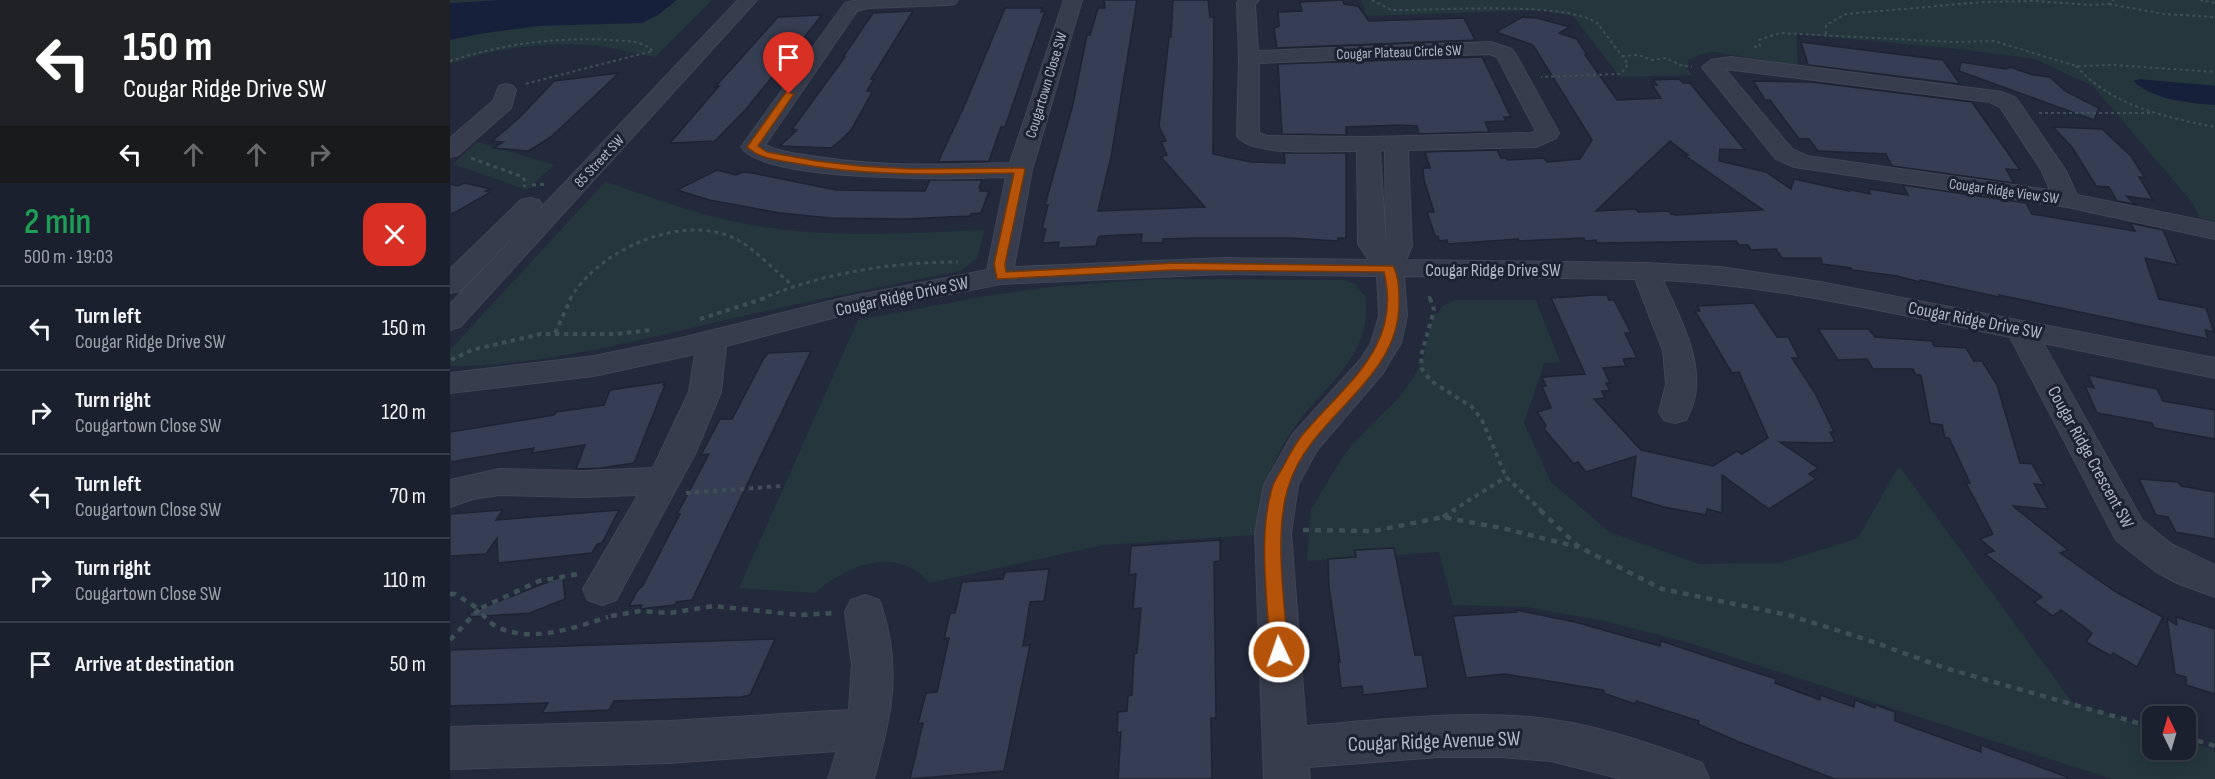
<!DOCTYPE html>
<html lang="en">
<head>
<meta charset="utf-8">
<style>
	:root { --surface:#1a202d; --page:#232835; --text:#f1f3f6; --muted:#9fa3aa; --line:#383e49 }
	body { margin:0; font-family:"Sofia Sans Condensed",sans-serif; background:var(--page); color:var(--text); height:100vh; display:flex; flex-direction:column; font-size:22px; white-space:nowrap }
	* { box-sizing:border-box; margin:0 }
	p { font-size:20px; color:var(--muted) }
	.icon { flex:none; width:33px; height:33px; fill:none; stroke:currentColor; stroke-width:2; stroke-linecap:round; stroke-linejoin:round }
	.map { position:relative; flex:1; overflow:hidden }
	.sheet { display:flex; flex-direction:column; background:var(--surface); width:450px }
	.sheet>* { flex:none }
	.banner { background:#202124; color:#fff; overflow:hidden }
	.needle { width:39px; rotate:355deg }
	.fabs { position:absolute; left:1692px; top:706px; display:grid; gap:12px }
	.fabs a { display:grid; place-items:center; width:54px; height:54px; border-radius:12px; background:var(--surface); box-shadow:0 3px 15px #0003,0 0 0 2px var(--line); font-size:30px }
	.pin { position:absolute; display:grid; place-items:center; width:51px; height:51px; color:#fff; margin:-62px -26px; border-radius:50% 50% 50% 0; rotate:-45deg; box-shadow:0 0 6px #0007 }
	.pin .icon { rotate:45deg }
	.me { position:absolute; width:66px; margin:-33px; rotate:357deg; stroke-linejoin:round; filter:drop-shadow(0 0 4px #0008) }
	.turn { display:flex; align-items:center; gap:21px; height:126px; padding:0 24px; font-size:27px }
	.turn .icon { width:78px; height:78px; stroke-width:2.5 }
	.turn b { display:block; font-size:42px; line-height:51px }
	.lanes { display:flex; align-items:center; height:57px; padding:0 24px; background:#0003; justify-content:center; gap:30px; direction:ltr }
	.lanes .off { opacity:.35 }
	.round { display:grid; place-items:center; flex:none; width:63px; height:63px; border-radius:18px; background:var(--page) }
	.head { display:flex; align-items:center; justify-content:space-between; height:102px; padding:0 24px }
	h1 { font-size:36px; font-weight:600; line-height:45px; color:#1e9e55 }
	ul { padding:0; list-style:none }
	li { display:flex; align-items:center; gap:18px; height:84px; padding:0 24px; border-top:2px solid var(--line) }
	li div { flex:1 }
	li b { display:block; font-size:22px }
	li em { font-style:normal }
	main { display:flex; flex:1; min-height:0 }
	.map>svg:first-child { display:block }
</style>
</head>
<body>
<main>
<section class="sheet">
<div class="banner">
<div class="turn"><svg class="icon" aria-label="left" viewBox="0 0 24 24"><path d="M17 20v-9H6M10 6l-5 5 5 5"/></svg><div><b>150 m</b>Cougar Ridge Drive SW</div></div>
<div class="lanes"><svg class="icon" aria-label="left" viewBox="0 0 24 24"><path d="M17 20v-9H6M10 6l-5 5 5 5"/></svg><svg class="icon off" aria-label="ahead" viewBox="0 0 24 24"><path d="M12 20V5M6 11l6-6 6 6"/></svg><svg class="icon off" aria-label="ahead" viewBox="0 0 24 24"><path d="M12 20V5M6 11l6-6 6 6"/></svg><svg class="icon off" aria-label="right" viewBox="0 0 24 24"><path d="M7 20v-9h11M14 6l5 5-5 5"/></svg></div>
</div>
<div class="head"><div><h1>2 min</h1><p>500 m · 19:03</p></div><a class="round" style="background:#d93025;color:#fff"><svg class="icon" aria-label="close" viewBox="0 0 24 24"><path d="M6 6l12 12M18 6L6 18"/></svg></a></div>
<ul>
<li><svg class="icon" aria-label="left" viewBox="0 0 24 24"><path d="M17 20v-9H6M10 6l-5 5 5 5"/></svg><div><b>Turn left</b><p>Cougar Ridge Drive SW</p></div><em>150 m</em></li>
<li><svg class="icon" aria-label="right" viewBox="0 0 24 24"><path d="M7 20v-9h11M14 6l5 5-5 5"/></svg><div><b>Turn right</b><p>Cougartown Close SW</p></div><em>120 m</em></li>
<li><svg class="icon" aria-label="left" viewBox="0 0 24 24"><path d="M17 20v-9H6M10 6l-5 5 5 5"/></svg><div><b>Turn left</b><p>Cougartown Close SW</p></div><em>70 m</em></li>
<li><svg class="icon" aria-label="right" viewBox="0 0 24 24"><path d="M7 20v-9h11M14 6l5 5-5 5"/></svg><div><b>Turn right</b><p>Cougartown Close SW</p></div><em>110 m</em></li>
<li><svg class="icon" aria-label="arrive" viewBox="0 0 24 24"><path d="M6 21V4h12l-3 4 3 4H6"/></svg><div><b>Arrive at destination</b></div><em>50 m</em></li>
</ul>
</section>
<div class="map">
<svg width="1765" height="779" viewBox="0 0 1765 779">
	<rect width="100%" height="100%" fill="#232a3c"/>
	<g fill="#25373d">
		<path d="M0,0H262L205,57C183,53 159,46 137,45C91,42 43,49 0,64Z"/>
		<polygon points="911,0 1765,0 1765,86 1745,84 1692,89 1719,98 1765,105 1765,221 1750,218 1742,202 1643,86 1585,59 1500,48 1346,34 1348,65 1264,52 1251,54 1238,60 1237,69 1243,75 1170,77 1123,16 1092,10 917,16"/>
		<polygon points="28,142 104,165 77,190 3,164"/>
		<path d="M155,182C193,194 230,209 269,218C357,240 444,234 534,230L528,257L511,271C435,286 359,301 283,318C193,339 93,366 1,366L0,350Z"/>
		<path d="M709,279L894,280L908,285L906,287L915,296C924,357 871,387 841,432C820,463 811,498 805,535L653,545L479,583C448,545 396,565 365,593L289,588L408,320L542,295L609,286Z"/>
		<polygon points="1005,300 1086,300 1110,362 1094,363 1074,423 1101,482 1159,532 1249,564 1329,563 1408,538 1449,466 1622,702 1702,729 1702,750 1736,750 1736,740 1765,750 1765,779 1662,779 1233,641 1150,620 1076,607 1003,605 989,552 857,561 861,509 894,455 916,430 948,399 962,380 973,360 983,314 989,313 991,307"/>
	</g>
	<g fill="#17203a">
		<polygon points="51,0 227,0 208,15 192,23 89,26 35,33 0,40 0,3"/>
		<path d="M1689,79L1765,86V105C1738,103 1704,100 1683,81Z"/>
	</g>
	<g fill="#353e52" stroke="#1e2433" stroke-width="1.5" fill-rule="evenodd">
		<polygon points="654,0 687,0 661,157 648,211 755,207 711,157 717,155 711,142 716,141 709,126 719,37 721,37 723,0 758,0 760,17 764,17 763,154 801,162 835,163 834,153 896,153 896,238 888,238 888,241 840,238 746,238 713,239 713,243 691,243 692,234 651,236 648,238 646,246 611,248 608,248 609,242 592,243 596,229 592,229 598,205 595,205 623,104 637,35 640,35 648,8 655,8"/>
		<polygon points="893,0 894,4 908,6 919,21 1014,18 1025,40 827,48 824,28 829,26 828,12 852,11 850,2"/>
		<polygon points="555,8 592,8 591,12 595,11 555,127 551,127 539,161 488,162 516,102"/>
		<polygon points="463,11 421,79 424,79 417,91 422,91 420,96 401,130 390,141 381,148 330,146 347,130 342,129 395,57 393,57 423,13"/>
		<polygon points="372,15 297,108 265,141 220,143 269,86 265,87 328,17"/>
		<path d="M1072,17L1087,18L1120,27L1109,33L1127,39L1137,55H1135L1167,100L1211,98L1202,85H1207L1203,80L1229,79L1233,83H1240L1295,150L1270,149L1269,161L1316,172L1341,189L1344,179L1399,191L1397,189L1420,194L1419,189L1458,195L1453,185L1576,203L1582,214L1685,231L1680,223L1713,230L1728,265L1695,258L1709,299L1756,308L1764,332L1755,330L1758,339L1549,295V297L1470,280V282L1447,276L1402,270L1401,268L1372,264L1371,258H1332L1326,249L1301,250L1298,245H1289L1286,241L1147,243L1146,240L1135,241L1134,238L1069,241L1068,239L998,244L997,240L989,241L988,236H985L977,212H984L974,180L973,168H980L975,152L1047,150L1051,158H1056L1058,160L1094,158L1097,162L1130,159L1142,140L1083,45L1046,32ZM1220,141L1238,155H1234L1313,210L1226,215L1221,214L1219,211L1188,212L1186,209L1146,211Z"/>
		<polygon points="1351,42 1493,60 1510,84 1358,65"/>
		<polygon points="1032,57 1061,117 1054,117 1056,121 1035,122 1039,132 969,134 967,126 950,125 896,127 896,135 832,134 828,64"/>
		<polygon points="1511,62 1556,69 1560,67 1583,75 1600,77 1615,91 1649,108 1644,120 1509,71"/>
		<polygon points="169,73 101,137 85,147 78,151 43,148 53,142 42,141 69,118 104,81"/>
		<polygon points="1303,81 1361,82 1522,102 1570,170 1556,169 1564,183 1442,166 1436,154 1368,151 1359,139 1349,139 1320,100 1315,100"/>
		<polygon points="1603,127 1652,129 1681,156 1695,178 1689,177 1703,200 1676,196 1685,204 1667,201 1659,187 1646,186 1622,147"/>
		<polygon points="267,170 286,175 293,172 302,173 386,190 475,191 480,180 532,180 529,188 531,188 530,191 539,191 531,213 521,214 520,216 456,219 380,218 330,213 259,200 227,190"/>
		<polygon points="14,183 41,189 36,191 41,192 0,215 0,184 8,186"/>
		<polygon points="1145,295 1157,295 1159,300 1164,300 1181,333 1175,333 1187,358 1173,359 1176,366 1153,368 1160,383 1156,383 1160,391 1152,391 1155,398 1144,399 1191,450 1263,466 1287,451 1292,454 1318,438 1289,372 1282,373 1245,311 1250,311 1247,306 1304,303 1327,337 1338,337 1349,358 1342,358 1365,393 1384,432 1380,432 1385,442 1379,443 1330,442 1368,468 1359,474 1366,479 1319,509 1272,475 1272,513 1257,509 1256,515 1214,507 1181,497 1186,456 1136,472 1128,462 1124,464 1094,429 1096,425 1087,412 1101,408 1092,386 1096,386 1092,377 1135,374 1101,298"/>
		<polygon points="1368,329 1419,329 1425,337 1482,341 1484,346 1516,348 1524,361 1532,361 1547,385 1570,463 1582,464 1594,485 1584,484 1598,509 1563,506 1618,550 1610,553 1666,592 1713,617 1687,667 1663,653 1661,656 1636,642 1642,633 1611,610 1603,616 1584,602 1592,597 1535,554 1544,551 1530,539 1543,534 1516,483 1520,483 1499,438 1495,438 1492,425 1480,423 1471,375 1466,375 1463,369 1423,369 1417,359 1388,360"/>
		<polygon points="361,351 242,600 226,602 225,605 190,609 192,605 179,606 189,588 192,587 230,514 227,514 259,454 251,455 270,419 282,419 314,358 318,353"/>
		<polygon points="1638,375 1707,389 1713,401 1765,410 1765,439 1704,428 1702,423 1647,413 1635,386 1644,388"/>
		<polygon points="215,382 213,385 215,385 184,463 151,468 126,469 135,445 82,453 84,448 0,462 0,432 104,415 106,412 154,405 160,390"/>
		<polygon points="1689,479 1728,482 1731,486 1765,492 1765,539 1726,532 1718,517 1706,515"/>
		<polygon points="53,510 46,520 169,510 152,543 147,544 142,553 48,563 47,538 36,554 0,556 0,514"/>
		<polygon points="770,540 770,561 764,562 766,718 761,718 762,779 668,779 671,732 667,733 668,712 677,711 678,696 682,695 684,654 687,653 691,608 683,609 686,574 679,575 681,546"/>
		<polygon points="944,548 965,655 972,655 978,688 913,695 912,686 891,688 888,662 890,662 879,587 878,559 906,557 905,550"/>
		<polygon points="599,569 594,601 580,602 573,646 580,645 554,771 460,779 473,723 468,724 476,693 487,692 499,638 494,639 500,613 505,613 512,582 553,579 555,572"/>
		<polygon points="113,576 115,599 80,613 20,617 19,613"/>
		<polygon points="1067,610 1125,622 1210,646 1211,641 1326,679 1325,683 1370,700 1370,695 1404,707 1405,700 1425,708 1426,705 1445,712 1445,721 1531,752 1531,745 1617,777 1617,779 1385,779 1289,742 1248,724 1249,721 1186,701 1185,704 1153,693 1154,690 1055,674 1016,678 1003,616 1067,612"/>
		<polygon points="1726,617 1765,629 1765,694 1736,685 1736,677 1725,674 1717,619 1727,625"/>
		<polygon points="325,639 300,695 291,697 164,701 159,710 92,713 98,703 0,706 0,650"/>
	</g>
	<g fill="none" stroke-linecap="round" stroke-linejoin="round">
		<defs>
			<g id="minor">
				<polygon points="288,0 307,0 10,327 0,330 0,304 88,212 10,291 0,293 0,269 71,200 80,198 89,200 92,205 89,210"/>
				<path d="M408,0H508L505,4L499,5L418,8L407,11L315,145C332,153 350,154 368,157C432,167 496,165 560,163L614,0H632L582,170L564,267L775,258L919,260L908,244L907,151C880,150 802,158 787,136L789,57L787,3L789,0H809L805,5L808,51L1041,42L1062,49L1065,53L1109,133L1106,138L1086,147L958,150L962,246L956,260L1196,263L1271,267L1370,282L1765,358V378L1593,343L1692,520L1721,544L1765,565V597L1727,583L1705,571L1666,540L1560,337C1445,314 1331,286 1213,280C1231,322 1263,375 1236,420L1225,423L1214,420L1209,412L1216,384L1213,351L1185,279L954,276L957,316L951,343L933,373L867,450L848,485L841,533L856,726C930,720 1005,711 1080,717C1138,722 1198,742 1252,763L1259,779H1172L1101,761L1050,757H989L859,767L860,779H814L805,533L814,485L842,435L911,359L921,343L929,316L927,276L775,274L551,284L394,315L276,346L271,392L245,454L166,600L152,605L138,600L133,589L188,495L133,497L49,495L23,499L0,507V480L49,469L133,471L203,468L239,392L245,354L144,376L0,393V373L144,356L227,339L393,298L537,270L556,177C511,179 315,183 291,147L395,3ZM1039,54L1047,57L1086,131L1081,133L918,137L817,136L809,133V63ZM935,150L936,246L930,151Z"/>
				<path d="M1281,57L1552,92L1566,98L1616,171L1627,195L1765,223V239L1617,207L1344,167L1326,159L1252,67L1261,60ZM1275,69L1540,102L1550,107L1592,171L1600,190L1357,156L1342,149Z"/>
				<polygon points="56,84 63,86 66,90 61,108 8,155 0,157 0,138 43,101 49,86"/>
				<path d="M415,595L429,600C435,613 437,626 440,641C448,693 437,729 424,779H378L387,751L219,763L0,769V727L219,721L399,710L402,665L395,612L401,600Z"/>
			</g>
		</defs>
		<use href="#minor" stroke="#404655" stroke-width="2"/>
		<g stroke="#3e5055" stroke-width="2" stroke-dasharray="3 3" stroke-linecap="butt">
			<path d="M922,0L941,10C984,11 1119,0 1148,24L1178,64L1171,74L1091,77"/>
			<polyline points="1750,0 1765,3"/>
			<polyline points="1659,4 1714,14 1765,17"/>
			<polyline points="1376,34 1376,25 1396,14 1534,2 1585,1 1642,5 1659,4 1664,0"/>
			<polyline points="1304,47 1310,46 1309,40 1330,33 1502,42 1544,41 1626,66 1664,65 1765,72"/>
			<polyline points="1172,56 1189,55 1202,60 1216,58 1230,65 1242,67"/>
			<path d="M0,61C52,44 105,37 160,40C175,41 192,40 203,51L75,84"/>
			<path d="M1626,66C1662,106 1714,117 1765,127"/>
			<polyline points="1589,113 1702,113"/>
		</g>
		<g stroke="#3e5055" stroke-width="3" stroke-dasharray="4 4" stroke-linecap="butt">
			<polyline points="21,158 73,177 76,183 74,187"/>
			<polyline points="82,185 98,184"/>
			<polyline points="979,296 980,299"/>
			<path d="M120,299C148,250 232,212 286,239C301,246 329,274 343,286"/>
			<path d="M311,299C373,273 441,262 508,262"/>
		</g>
		<g stroke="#3e5055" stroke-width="4" stroke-dasharray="4.5 4.5" stroke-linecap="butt">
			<polyline points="980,298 984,310 971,356 972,369 981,381 1022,407 1032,420 1056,477 1092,511"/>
			<polyline points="250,319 315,298"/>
			<polyline points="105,333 121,298"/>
			<polyline points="1,360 22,350 91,334 166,334 202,330"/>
			<polyline points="236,493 332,486"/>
			<polyline points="1002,511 1056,477"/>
		</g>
		<g stroke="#3e5055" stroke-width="4.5" stroke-dasharray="6 6" stroke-linecap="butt">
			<polyline points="1090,510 1129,547 1212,589 1338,615 1415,639 1495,668 1702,727"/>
			<polyline points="993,517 1005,510"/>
			<polyline points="853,530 924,531 993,517 1056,529 1128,547"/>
			<polyline points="0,594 5,594 29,609 89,581 128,574"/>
			<polyline points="161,616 190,611 220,613 264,606 350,615 384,613"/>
			<path d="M0,640L29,609C33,614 36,620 41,623C74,646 124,628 158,617"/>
			<polyline points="1736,737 1765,746"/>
		</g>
		<use href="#minor" fill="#373d4c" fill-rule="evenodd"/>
	</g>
	<path fill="#b45309" stroke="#753606" stroke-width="1.5" d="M336,92L344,94L308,146L317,152L367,161L410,166L462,169L574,168L575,170L555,264L556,272L724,263L943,266C949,277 949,290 949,302C950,381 861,415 839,485C823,532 835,603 838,652L836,658L829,660L823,658L820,652C818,601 807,535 823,485C826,478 831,471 834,465C839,456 844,446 850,438C892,386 953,349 934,272L724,270L547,279L544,264L564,173C491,174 417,177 344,163C328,160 310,159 297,147Z"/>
	<g text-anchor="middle" stroke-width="6" stroke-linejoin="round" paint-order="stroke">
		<g font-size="15" fill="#b3b8c8" stroke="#1c2231">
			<text transform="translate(949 52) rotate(-2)" y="5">Cougar Plateau Circle SW</text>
			<text transform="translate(596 85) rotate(-73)" y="5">Cougartown Close SW</text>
			<text transform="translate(149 161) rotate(-47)" y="5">85 Street SW</text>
			<text transform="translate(1554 191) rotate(8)" y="5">Cougar Ridge View SW</text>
		</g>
		<g font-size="18" fill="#b3b8c8" stroke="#1c2231">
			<text x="1043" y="276">Cougar Ridge Drive SW</text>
			<text transform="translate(452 296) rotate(-12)" y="6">Cougar Ridge Drive SW</text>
			<text transform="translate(1525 320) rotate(11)" y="6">Cougar Ridge Drive SW</text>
			<text transform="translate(1641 457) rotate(61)" y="6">Cougar Ridge Crescent SW</text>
		</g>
		<g font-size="21" fill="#b3b8c8" stroke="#1c2231">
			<text transform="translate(984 741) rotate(-2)" y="7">Cougar Ridge Avenue SW</text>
		</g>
	</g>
</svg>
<div class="fabs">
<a><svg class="needle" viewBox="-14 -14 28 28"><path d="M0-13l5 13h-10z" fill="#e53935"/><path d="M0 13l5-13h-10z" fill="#9fa3aa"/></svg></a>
</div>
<div class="pin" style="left:339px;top:94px;background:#d93025"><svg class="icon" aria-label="arrive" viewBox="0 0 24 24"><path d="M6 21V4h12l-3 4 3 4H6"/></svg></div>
<svg class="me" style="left:829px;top:652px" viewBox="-20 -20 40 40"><circle r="17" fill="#b45309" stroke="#fff" stroke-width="3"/><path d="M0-11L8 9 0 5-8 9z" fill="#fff"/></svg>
</div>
</main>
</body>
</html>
